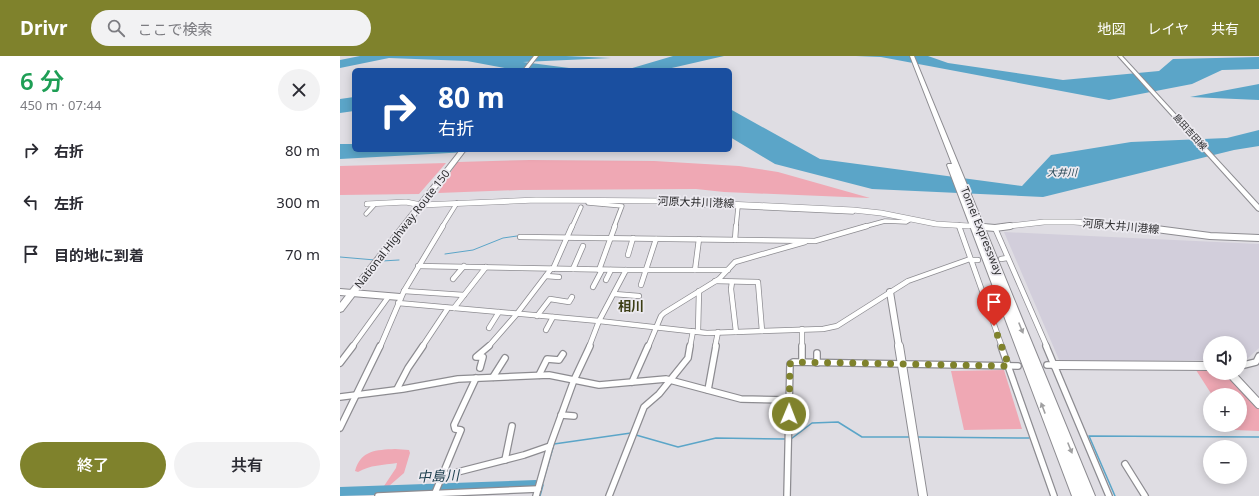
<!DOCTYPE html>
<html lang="ja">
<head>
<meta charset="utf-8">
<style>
	:root { --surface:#fff; --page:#f2f2f3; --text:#2b2b33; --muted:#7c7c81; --accent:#7f822c }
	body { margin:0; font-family:"Noto Sans","Noto Sans JP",sans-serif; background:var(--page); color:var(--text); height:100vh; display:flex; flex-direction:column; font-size:15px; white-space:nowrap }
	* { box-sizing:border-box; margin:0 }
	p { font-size:13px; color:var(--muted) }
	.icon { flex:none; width:22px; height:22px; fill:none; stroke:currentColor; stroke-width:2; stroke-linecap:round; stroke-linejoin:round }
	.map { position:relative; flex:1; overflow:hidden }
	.details { display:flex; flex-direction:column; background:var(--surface); width:340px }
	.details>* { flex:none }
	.banner { position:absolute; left:12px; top:12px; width:380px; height:84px; border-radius:6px; box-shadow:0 2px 10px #0003; background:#1a4fa0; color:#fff; overflow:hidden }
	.tools { position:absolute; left:863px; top:280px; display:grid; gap:8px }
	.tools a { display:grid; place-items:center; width:44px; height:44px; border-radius:50%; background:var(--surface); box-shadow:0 2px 10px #0003; font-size:20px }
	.pin { position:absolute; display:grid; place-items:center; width:34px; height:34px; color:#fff; margin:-41px -17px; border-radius:50% 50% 50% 0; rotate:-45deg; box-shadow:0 0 4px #0007 }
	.pin .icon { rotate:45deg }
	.me { position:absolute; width:44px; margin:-22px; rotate:1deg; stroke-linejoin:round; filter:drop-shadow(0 0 3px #0008) }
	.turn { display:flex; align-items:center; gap:14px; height:84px; padding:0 20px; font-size:18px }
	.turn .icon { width:52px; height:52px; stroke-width:2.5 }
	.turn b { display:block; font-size:28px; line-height:34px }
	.round { display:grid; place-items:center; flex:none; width:42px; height:42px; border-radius:21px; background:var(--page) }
	.overview { display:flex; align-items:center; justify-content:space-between; height:68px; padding:0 20px }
	h1 { font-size:24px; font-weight:600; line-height:30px; color:#1e9e55 }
	.cta { display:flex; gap:8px; margin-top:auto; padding:8px 20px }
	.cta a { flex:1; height:46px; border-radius:24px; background:var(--accent); color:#fff; font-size:16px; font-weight:600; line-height:46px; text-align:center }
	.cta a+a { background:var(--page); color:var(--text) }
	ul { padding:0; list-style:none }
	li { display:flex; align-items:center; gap:12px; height:52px; padding:0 20px }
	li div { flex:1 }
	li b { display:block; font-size:15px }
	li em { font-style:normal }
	header { display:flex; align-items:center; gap:24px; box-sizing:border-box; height:56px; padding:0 20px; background:var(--accent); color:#fff }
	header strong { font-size:19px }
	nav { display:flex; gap:22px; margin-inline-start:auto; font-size:14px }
	.search { width:280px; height:36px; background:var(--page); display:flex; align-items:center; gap:10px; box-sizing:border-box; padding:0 14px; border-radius:22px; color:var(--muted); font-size:15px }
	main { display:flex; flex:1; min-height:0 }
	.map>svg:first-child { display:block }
</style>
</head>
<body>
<header>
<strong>Drivr</strong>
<div class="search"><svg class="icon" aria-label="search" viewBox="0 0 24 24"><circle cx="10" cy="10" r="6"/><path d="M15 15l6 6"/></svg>ここで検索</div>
<nav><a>地図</a><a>レイヤ</a><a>共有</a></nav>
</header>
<main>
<section class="details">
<div class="overview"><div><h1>6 分</h1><p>450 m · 07:44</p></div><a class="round"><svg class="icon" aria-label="close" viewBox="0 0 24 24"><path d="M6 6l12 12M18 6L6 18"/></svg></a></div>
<ul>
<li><svg class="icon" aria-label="right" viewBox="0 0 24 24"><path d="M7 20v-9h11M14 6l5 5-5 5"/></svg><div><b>右折</b></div><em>80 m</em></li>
<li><svg class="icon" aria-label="left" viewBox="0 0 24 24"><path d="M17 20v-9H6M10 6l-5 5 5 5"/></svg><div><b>左折</b></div><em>300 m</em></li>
<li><svg class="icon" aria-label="arrive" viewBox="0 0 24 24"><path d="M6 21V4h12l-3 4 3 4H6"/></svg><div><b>目的地に到着</b></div><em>70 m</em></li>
</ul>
<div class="cta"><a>終了</a><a>共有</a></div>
</section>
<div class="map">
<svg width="919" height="440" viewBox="0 0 919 440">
	<rect width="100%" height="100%" fill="#dfdde3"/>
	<polygon fill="#d2cedb" points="664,176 919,188 919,292 907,303 900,303 900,287 870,287 870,304 720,306"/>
	<g fill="#efa8b4">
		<polygon points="190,104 314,105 399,110 438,116 530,142 384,136 356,133 180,134 98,137 117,106"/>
		<polygon points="106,107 79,138 0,139 0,110"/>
		<polygon points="664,314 682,373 624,374 611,315"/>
		<polygon points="856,314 870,314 870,317 887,317 919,353 919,375 895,374 892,369 900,369 900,339 872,339"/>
		<path d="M55,393L69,394L70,397L64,417L49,430H44L56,412L57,407C43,409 30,409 18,416L15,415C21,394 36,394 55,393Z"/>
	</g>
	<g fill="#5ba5c8">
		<polygon points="20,0 226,0 271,2 183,6 229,12 289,13 333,0 384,0 323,14 175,14 127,5 49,2 0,12 0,4"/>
		<polygon points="516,0 588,0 608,7 723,24 819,15 833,3 919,1 919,13 882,14 852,28 769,44 541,1"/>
		<polygon points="919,28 919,44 850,41"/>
		<polygon points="14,41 14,55 0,57 0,43"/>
		<polygon points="390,53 480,103 682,130 711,99 791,86 887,82 919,74 919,90 894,94 703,141 532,133 435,108 390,81"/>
		<polygon points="0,88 14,88 14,94 164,94 0,103"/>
	</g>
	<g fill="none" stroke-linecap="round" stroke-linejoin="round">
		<g stroke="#5ba5c8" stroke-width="1">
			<polyline points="105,198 133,194 163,182 177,180"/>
			<polyline points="0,201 35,204"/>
			<polyline points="42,205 59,204"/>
		</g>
		<g stroke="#5ba5c8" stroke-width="1.5">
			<polyline points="296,379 338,391 376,382 446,383"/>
			<polyline points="576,381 689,382"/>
			<polyline points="451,383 472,367 498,366 522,381 571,381"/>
			<polyline points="202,429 214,388 291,377"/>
			<polyline points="200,440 203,429"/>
			<polyline points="775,440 749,380 919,381"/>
		</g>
		<polygon fill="#5ba5c8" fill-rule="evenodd" points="196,424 199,426 201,429 199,432 196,434 0,440 0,431"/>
		<defs>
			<g id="street-far2">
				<polyline points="362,146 365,149 513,156"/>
				<polyline points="248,147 282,150 274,171"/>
				<polyline points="26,158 35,148"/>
				<polyline points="619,169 620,171"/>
				<polyline points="102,171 117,147"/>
				<polyline points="232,171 241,151"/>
				<polyline points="396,171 398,151"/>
				<polyline points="523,171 545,165 566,166 571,163"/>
			</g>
			<g id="street-far1">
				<polyline points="619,170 662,291"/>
				<polyline points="655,172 707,291"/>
				<polyline points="180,181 475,185 527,170"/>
				<polyline points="395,184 396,170"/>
				<polyline points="288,199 293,182"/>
				<polyline points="661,203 667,202"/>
				<polyline points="631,204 638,204"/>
				<polyline points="78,210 286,214 388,214"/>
				<polyline points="213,213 232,170"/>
				<polyline points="233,213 243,190"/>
				<polyline points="259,214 275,170"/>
				<polyline points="355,214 359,183"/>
				<polyline points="206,220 219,221"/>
				<polyline points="113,223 124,210"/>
				<polyline points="266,224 271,214"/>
				<polyline points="375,225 418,226 422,275"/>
				<polyline points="392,226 391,233 396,276"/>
				<polyline points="301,229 316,183"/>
				<polyline points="253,231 262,214"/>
				<polyline points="64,235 124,239"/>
				<polyline points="274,238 299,240"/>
				<polyline points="58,247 259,265 367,277 483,273 497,270 568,225 630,203"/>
				<polyline points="114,252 146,211"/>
				<polyline points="197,260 210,243 229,246 232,241"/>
				<polyline points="149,272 159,256"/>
				<polyline points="462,273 462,291"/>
				<polyline points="206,274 213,261"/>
				<polyline points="358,275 359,235"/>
				<polyline points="12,291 49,240"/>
				<polyline points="40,291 64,235 103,170"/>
				<polyline points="82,291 108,252"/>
				<polyline points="148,291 176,259 211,213"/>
				<polyline points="249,291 259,265 286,214"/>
				<polyline points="308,291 321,260 324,257 379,223 395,206 465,186"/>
				<polyline points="350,291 353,275"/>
				<polyline points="375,291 378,276"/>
			</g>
			<g id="street">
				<polyline points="462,290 462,306"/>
				<polyline points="661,290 714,440"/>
				<polyline points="706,290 769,440"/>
				<polyline points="477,297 477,307"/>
				<polyline points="0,307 13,290"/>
				<polyline points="707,309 715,309"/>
				<polyline points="900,310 916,306 919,300"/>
				<polyline points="140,312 143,301 136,301 149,290"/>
				<polyline points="199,319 207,303 219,304 223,298"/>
				<polyline points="153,321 165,302"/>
				<polyline points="292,326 308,290"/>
				<polyline points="57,333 68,312 83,290"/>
				<polyline points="368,334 376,290"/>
				<polyline points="0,341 63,333 118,323 209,319 259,329 326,323 401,343 449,344"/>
				<polyline points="221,359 234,360"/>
				<polyline points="0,372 40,290"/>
				<polyline points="165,404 172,370"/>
				<polyline points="785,408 805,440"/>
				<polyline points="102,420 184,399 210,390"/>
				<polyline points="95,437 121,374 115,373 114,369 136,322"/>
				<polyline points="38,440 198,433"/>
				<polyline points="196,440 210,390 234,324 250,290"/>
				<polyline points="269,440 304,351 319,338 348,302 350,290"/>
				<polyline points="447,440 450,308 453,306 678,310"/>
			</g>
			<g id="secondary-far2">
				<polyline points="27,148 66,146 81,149 196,144 326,145 513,154 541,157 596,168 629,170"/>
				<polyline points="643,171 646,171"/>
				<polyline points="661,171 704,166 734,166 801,171"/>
			</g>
			<g id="secondary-far1">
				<polyline points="793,170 870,180 919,182"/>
				<polyline points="643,171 655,172 670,170"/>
				<polyline points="0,236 60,241"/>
				<polyline points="550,236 559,291"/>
			</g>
			<g id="secondary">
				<polyline points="559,290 583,440"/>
				<polyline points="715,309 870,310"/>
				<polyline points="890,317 919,348"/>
			</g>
			<polygon id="primary" points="778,0 782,0 919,149 919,155 917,154"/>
			<g id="highway">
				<polygon points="194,0 198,0 187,14 183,14"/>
				<polygon points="570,0 574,0 755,440 732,440 607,109 608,108 612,108"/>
				<polygon points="120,94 126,94 3,255 0,256 0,247"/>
			</g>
		</defs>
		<use href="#street-far2" stroke="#8d8c91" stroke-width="5"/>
		<use href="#street-far1" stroke="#8d8c91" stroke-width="6"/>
		<use href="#street" stroke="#8d8c91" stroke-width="8"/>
		<use href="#secondary-far2" stroke="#8d8c91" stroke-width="6"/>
		<use href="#secondary-far1" stroke="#8d8c91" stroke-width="8"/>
		<use href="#secondary" stroke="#8d8c91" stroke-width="10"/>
		<use href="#primary" stroke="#8d8c91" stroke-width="2"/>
		<use href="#highway" stroke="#8d8c91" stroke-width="2"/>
		<use href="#street-far2" stroke="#fff" stroke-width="3.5"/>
		<use href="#street-far1" stroke="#fff" stroke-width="4.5"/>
		<use href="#street" stroke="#fff" stroke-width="5.5"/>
		<use href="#secondary-far2" stroke="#fff" stroke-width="5"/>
		<use href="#secondary-far1" stroke="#fff" stroke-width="6"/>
		<use href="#secondary" stroke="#fff" stroke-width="8"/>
		<use href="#primary" fill="#fff" fill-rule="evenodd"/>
		<use href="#highway" fill="#fff" fill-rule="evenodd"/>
	</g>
	<defs><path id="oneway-solid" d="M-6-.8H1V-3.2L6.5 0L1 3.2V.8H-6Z"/></defs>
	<g fill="#a0a0a1">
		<use href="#oneway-solid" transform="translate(681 272) rotate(68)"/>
		<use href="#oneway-solid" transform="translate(703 352) rotate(-111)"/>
		<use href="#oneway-solid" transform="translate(730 392) rotate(68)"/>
	</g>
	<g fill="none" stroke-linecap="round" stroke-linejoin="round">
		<polyline stroke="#7f822c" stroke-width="7" stroke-dasharray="0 12.6" points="449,358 450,308 453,306 669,310 654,270"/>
	</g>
	<g text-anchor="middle" stroke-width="3.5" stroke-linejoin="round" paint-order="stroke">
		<g font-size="9" fill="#2d2d2f" stroke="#eceaf0">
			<text transform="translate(850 76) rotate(48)" y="3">島田吉田線</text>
		</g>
		<g font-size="10" font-style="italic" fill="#1c3e4d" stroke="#eceaf0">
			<text x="722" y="120">大井川</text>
		</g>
		<g font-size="11" fill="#2d2d2f" stroke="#eceaf0">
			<text transform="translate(356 146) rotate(2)" y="4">河原大井川港線</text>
			<text transform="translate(781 170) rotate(5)" y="4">河原大井川港線</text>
			<text transform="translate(62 173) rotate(-52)" y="4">National Highway Route 150</text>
			<text transform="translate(642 175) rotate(68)" y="4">Tomei Expressway</text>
		</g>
		<g font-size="13" font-weight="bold" fill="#3c3e15" stroke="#eceaf0">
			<text x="291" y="255">相川</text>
		</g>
		<g font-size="14" font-style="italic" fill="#1c3e4d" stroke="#eceaf0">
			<text transform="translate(98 420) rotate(-2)" y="5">中島川</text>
		</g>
	</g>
</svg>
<div class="tools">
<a><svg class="icon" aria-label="sound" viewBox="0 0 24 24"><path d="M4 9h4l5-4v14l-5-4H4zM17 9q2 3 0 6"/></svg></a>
<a>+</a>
<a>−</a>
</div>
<div class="pin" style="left:654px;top:270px;background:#d93025"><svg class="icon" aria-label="arrive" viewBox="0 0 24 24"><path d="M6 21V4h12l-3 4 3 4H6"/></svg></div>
<svg class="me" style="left:449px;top:358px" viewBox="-20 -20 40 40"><circle r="17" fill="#7f822c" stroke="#fff" stroke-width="3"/><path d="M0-11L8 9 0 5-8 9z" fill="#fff"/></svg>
<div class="banner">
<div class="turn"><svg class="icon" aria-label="right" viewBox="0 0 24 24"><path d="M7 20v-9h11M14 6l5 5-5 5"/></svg><div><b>80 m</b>右折</div></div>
</div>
</div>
</main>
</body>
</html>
